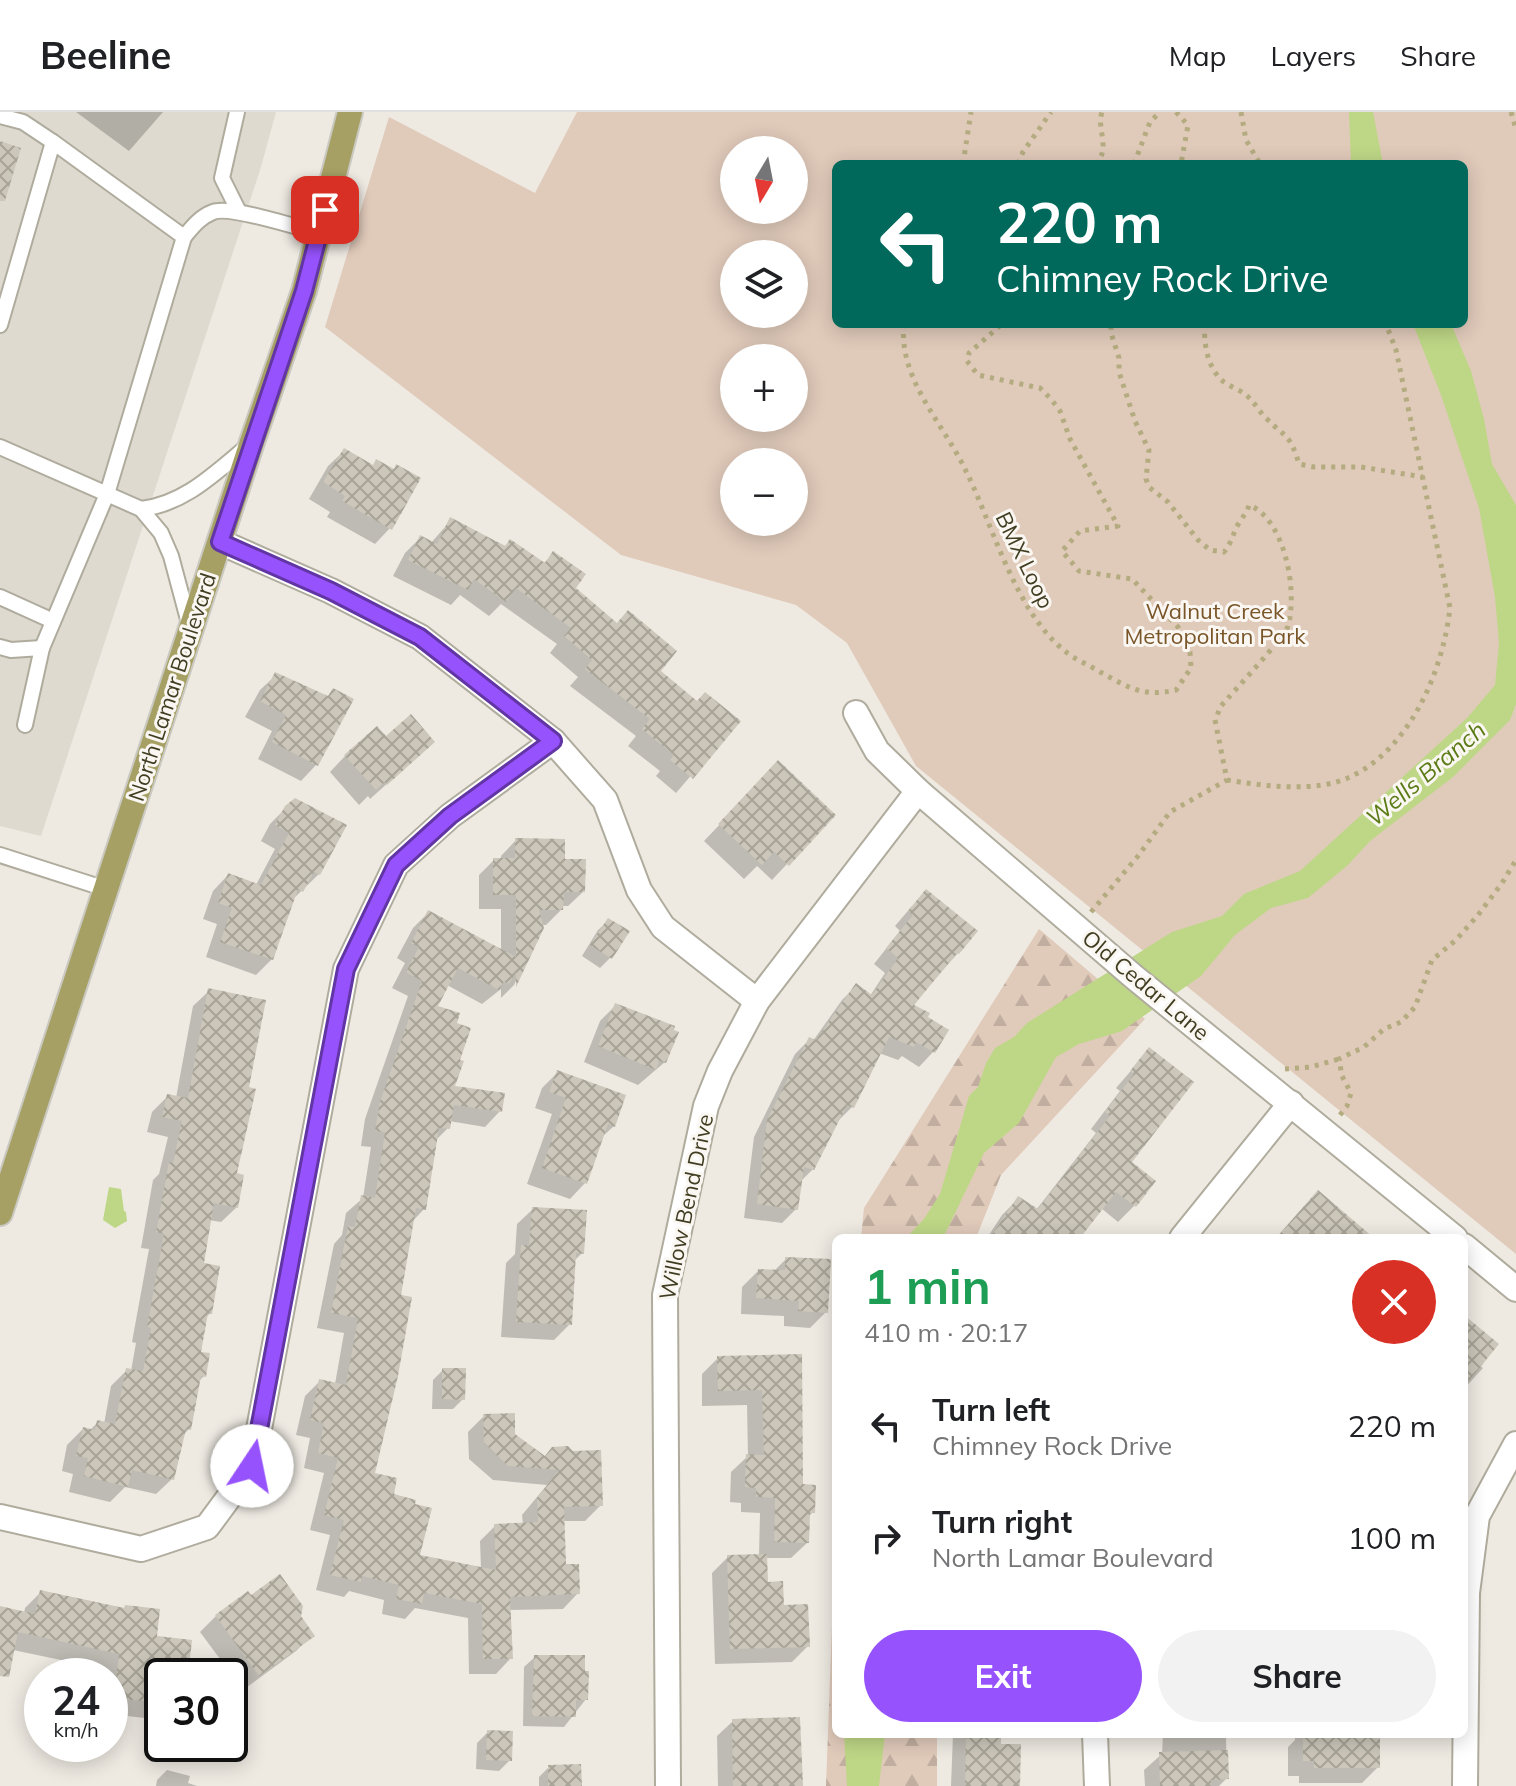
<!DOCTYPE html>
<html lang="en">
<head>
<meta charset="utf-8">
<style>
	:root { --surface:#fff; --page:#f2f2f2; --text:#202124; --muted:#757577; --line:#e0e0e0; --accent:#9652fc }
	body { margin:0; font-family:Mulish,sans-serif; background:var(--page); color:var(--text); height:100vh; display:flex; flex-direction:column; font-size:30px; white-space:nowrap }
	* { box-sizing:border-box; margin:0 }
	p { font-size:26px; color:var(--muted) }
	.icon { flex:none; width:44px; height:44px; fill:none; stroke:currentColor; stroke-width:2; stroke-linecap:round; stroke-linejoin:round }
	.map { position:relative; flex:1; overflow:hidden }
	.sheet { position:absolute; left:832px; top:1122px; width:636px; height:504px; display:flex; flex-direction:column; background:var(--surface); border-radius:12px; box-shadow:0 4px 20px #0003 }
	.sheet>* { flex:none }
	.top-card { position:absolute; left:832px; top:48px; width:636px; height:168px; border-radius:12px; box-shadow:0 4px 20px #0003; background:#00695c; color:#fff; overflow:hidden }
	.needle { width:52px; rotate:190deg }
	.controls { position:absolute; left:720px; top:24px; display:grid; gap:16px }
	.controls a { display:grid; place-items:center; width:88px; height:88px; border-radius:50%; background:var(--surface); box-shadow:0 4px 20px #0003; font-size:40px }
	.speed { position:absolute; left:24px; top:1546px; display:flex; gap:16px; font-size:40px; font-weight:700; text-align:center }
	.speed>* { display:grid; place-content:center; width:104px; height:104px; border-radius:50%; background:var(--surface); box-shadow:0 4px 20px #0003; line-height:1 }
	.speed small { font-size:20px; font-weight:400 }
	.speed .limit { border:4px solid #111; border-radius:12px; background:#fff; color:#111 }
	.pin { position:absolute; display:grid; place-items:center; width:68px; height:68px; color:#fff; margin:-34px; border-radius:16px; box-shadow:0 4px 12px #0006 }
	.me { position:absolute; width:88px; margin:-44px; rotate:11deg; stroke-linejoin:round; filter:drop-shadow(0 0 6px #0008) }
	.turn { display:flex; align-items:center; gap:28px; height:168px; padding:0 32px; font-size:36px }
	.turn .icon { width:104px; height:104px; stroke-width:2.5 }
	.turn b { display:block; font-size:56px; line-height:68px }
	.round { display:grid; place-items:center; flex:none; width:84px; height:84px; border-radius:42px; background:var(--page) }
	.summary { display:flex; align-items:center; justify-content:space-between; height:136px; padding:0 32px }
	h1 { font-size:48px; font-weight:700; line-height:60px; color:#1e9e55 }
	.button { display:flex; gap:16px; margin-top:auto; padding:16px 32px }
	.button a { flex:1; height:92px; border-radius:48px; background:var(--accent); color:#fff; font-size:32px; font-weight:700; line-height:92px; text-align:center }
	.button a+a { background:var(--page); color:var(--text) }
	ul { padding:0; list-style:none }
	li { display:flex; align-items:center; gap:24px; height:112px; padding:0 32px }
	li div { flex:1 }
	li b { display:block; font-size:30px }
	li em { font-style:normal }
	header { display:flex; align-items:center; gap:48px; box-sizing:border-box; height:112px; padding:0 40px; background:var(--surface); border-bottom:2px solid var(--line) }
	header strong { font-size:38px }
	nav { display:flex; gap:44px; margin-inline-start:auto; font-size:28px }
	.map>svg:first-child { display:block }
</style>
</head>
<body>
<header>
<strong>Beeline</strong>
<nav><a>Map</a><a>Layers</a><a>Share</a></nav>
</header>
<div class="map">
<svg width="1516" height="1674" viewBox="0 0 1516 1674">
	<defs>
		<pattern id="forest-firs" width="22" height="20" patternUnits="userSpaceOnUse" patternTransform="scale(2)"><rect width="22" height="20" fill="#e0caba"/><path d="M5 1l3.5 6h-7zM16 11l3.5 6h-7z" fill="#c1aea0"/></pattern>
		<pattern id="building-cross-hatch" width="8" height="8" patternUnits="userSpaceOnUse" patternTransform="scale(2)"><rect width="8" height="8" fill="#ccc7ba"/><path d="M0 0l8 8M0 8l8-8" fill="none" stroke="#a7a397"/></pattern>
	</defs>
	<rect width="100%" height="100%" fill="#eeeae2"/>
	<polygon fill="#dedad0" points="0,0 276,0 261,55 41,724 0,714"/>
	<g fill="url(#forest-firs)">
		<polygon points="1039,817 1145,907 1001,1063 976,1126 861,1126 864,1096"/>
		<polygon points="836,1406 836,1622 937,1622 937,1674 826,1674"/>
	</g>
	<path fill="#e0caba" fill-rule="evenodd" d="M577,0H1516V1142L916,654L847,531L796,493L621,443L325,215L389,5L535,81ZM734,38H794V98H734ZM836,52H1464V212H836ZM734,142H794V202H734ZM734,246H794V306H734ZM734,350H794V410H734Z"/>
	<g fill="#bed786">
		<polygon points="1349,0 1373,0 1383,52 1351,52"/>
		<polygon points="1413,212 1451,212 1471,259 1484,307 1492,352 1516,393 1516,592 1510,608 1453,665 1370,729 1348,753 1308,786 1271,796 1235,823 1201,864 1122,919 1079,932 1056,945 1019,1011 984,1041 943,1126 906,1126 924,1107 940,1082 969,984 978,975 986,951 995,936 1014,925 1027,911 1172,820 1222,804 1244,782 1300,759 1467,606 1495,573 1499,531 1495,485 1479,396 1441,283"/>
		<polygon points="109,1075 121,1077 124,1099 126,1100 127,1109 115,1116 103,1108"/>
		<polygon points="844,1622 885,1622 879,1674 847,1674"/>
	</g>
	<g fill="#0003">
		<polygon points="76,0 163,0 129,39"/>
		<polygon points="344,339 390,416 375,432 327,405 330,400 309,387 328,354"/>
		<polygon points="451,408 543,452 554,441 573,476 658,559 697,591 738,609 676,681 656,664 660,659 628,634 636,624 570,574 578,565 550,541 557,532 501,492 489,504 460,483 451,493 393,464 405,441 421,425 431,431"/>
		<polygon points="276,563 326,586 333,579 316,653 301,669 258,647 272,619 245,605 260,578"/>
		<polygon points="386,626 417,645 370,687 368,684 359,693 330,660 345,644"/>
		<polygon points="763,667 787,752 772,768 757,754 744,767 704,729"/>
		<polygon points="287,695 319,762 291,789 272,847 256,863 206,845 217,812 203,807 213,779 228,763 256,773 275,737 261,729 270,712"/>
		<polygon points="516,728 563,749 584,779 568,794 561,794 561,798 546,813 541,813 542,816 514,873 501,886 501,877 482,892 447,873 436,895 455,912 458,949 453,976 500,999 485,1015 449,1009 448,1016 434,1030 424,1097 412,1110 373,1362 391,1383 418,1444 481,1457 480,1429 495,1414 523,1413 522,1403 547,1373 493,1368 469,1347 468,1320 484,1304 544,1346 553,1337 601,1393 585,1409 563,1409 564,1455 578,1481 563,1497 509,1498 511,1546 496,1562 469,1562 468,1506 415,1496 405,1507 382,1502 384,1488 349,1479 344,1485 316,1478 330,1423 310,1418 324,1361 304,1356 310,1326 296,1323 305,1284 320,1269 335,1272 344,1221 317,1216 334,1132 342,1123 346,1101 363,1086 371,1035 361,1034 365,1007 408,884 392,876 405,851 397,846 413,816 429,800 501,839 501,797 479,797 479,763 494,748 501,748 501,744"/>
		<polygon points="912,794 958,841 911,894 946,919 933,940 919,955 902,944 898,948 879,941 852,995 838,1009 813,1057 800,1070 796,1097 782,1111 744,1106 754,1025 795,942 810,927 813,929 842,888 856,874 870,884 885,861 874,852 900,819 895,814"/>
		<polygon points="609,808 610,846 600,856 582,844 598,818"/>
		<polygon points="209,879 246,976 235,1063 237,1095 221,1110 209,1108 202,1152 210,1201 205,1207 198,1241 204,1264 198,1270 189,1317 182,1324 172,1367 156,1382 125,1375 110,1390 69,1380 73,1362 62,1359 67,1333 83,1317 89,1319 98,1310 104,1312 111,1274 127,1258 131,1259 136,1231 132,1230 149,1137 141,1136 153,1068 159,1062 168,1025 147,1020 152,1000 168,984 176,986 193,894"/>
		<polygon points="616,893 665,950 638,973 584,950 600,909"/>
		<polygon points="1149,938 1129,1050 1153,1069 1134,1094 1118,1110 1101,1096 1078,1126 987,1126 1002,1103 1018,1087 1036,1098 1096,1021 1091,1017 1120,979 1116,976"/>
		<polygon points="557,961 614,1014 601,1026 585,1071 570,1087 527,1072 552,1002 535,996 542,976"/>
		<polygon points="533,1097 582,1141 574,1149 570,1212 554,1228 501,1225 506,1151 515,1142 517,1112"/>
		<polygon points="786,1147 826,1200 810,1216 784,1214 784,1204 741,1202 742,1175 758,1159 773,1160"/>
		<polygon points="1464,1206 1479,1253 1483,1256 1464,1277"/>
		<polygon points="800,1244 801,1374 813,1400 808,1405 807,1431 791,1446 765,1446 766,1472 808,1534 792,1550 715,1552 712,1461 728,1445 759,1444 760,1401 741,1400 741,1391 730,1390 731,1360 748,1344 747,1293 702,1294 702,1262 718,1246"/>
		<polygon points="443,1258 463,1287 453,1297 432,1297 433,1268"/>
		<polygon points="41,1480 155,1526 186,1564 162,1564 162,1608 110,1602 110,1564 103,1564 104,1557 13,1538 0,1559 0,1496 24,1501 25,1496"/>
		<polygon points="216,1504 312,1523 296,1539 243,1578 200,1520"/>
		<polygon points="535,1545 586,1587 564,1615 523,1614 524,1555"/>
		<polygon points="733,1609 801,1674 718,1674 717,1624"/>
		<polygon points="488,1620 510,1648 499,1659 476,1657 477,1631"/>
		<polygon points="953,1622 999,1622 999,1634 1018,1674 951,1674"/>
		<polygon points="1163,1622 1230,1622 1226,1626 1227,1666 1219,1674 1145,1674 1144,1658 1162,1642"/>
		<polygon points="1295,1622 1378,1622 1378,1655 1362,1671 1299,1671 1299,1664 1288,1664 1288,1635 1295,1628"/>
		<polygon points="549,1655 580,1674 539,1674 539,1665"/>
		<polygon points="167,1658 190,1664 188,1671 197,1674 156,1674 157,1668"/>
	</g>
	<g fill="url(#building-cross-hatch)">
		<polygon points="0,29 21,36 5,89 0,89"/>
		<polygon points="344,336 373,353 376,347 394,357 396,352 421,366 392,418 342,389 345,384 323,370"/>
		<polygon points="450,405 505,434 510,427 545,451 553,439 586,462 576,476 617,511 628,498 677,539 661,559 697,589 705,580 741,609 693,667 670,648 674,643 642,617 650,607 585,557 592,548 564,524 571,516 516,476 506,490 474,467 468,478 408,448 420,423 437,432"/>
		<polygon points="275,560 328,584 333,576 354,587 318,654 272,630 286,603 260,589"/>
		<polygon points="411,602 435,630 387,673 385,670 376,678 344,643 377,614 386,624"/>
		<polygon points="778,648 836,703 789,754 774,740 762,753 718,712"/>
		<polygon points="295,686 347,713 320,763 314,760 303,780 298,777 273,848 220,830 232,796 218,791 228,761 261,773 289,721 275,713 285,694"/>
		<polygon points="515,726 565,727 565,747 586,747 585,780 564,780 563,798 539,798 544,816 516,875 516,860 509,872 504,869 499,878 458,856 438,894 460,901 457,911 471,916 460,948 464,949 455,974 505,981 502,1000 454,993 450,1017 439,1016 426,1098 416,1096 401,1183 412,1185 398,1264 375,1361 397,1366 394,1382 416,1388 415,1392 432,1396 420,1443 496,1458 494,1412 538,1410 537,1386 559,1358 508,1354 484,1331 483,1302 515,1301 515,1322 545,1344 552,1335 568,1334 573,1339 601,1338 603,1394 564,1395 566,1452 579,1452 580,1482 510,1485 513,1547 483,1547 482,1492 424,1481 422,1492 396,1487 399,1473 362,1464 361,1470 330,1463 344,1408 324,1403 338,1346 318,1341 324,1311 310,1308 319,1267 346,1273 358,1206 331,1201 348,1114 355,1115 361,1083 375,1086 385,1020 375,1019 380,990 422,869 406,860 419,835 411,831 428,798 516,845 516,783 493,783 493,746 515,746"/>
		<polygon points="926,777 978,819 959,842 957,841 914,893 930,901 928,905 949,918 935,941 916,930 914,935 889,925 854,996 847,993 814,1058 804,1055 798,1098 757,1092 767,1008 809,925 816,928 856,871 872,883 898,846 886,836 913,803 908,799"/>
		<polygon points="608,806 630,819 612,847 590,833"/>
		<polygon points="208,876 266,888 249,975 256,977 237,1061 244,1063 238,1096 214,1091 204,1151 220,1154 212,1202 208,1201 201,1240 210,1241 206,1265 201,1264 191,1318 186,1317 174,1368 132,1358 128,1375 84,1364 88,1346 76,1344 83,1315 95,1318 97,1308 115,1312 126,1256 143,1259 151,1216 147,1215 164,1122 156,1120 169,1050 173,1051 182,1009 162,1005 167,982 188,986"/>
		<polygon points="615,891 675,914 674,918 679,920 666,951 659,949 656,958 598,934"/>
		<polygon points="1149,935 1194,970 1132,1050 1156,1069 1136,1095 1116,1080 1080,1126 990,1126 1018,1084 1038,1097 1110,1004 1105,1000 1134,962 1130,959"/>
		<polygon points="557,958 626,983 615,1015 608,1012 587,1072 542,1056 566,986 549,980"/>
		<polygon points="1318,1078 1374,1126 1276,1126"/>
		<polygon points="532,1095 587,1098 584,1142 576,1141 572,1213 516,1210 521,1133 529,1133"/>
		<polygon points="785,1145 831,1147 828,1201 798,1199 799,1189 756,1186 758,1157 785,1158"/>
		<polygon points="1464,1203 1499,1232 1464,1275"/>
		<polygon points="802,1242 803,1372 816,1373 815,1401 810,1401 809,1431 774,1430 775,1386 756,1385 756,1376 745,1375 746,1342 764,1343 762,1278 718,1279 717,1244"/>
		<polygon points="442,1256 466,1256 465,1288 442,1287"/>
		<polygon points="767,1442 768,1470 783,1469 784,1493 808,1492 810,1535 730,1537 727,1443"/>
		<polygon points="280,1462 303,1494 301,1504 315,1524 259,1564 215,1503 248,1479 251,1483"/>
		<polygon points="40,1478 124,1496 125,1493 160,1497 157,1524 192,1528 188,1564 162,1564 162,1591 114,1586 119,1542 18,1520 9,1565 0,1564 0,1494 35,1502"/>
		<polygon points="534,1543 585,1543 585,1559 589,1559 588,1588 576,1588 576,1605 532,1604"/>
		<polygon points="800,1605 803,1674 733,1674 732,1607"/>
		<polygon points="487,1618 513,1619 512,1649 486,1648"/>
		<polygon points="966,1622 1001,1622 1001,1632 1021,1632 1020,1674 965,1674"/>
		<polygon points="1303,1622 1380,1622 1380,1656 1314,1656 1314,1649 1303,1649"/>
		<polygon points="1228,1638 1229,1667 1211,1668 1211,1674 1160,1674 1159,1640"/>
		<polygon points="581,1652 582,1674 548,1674 548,1653"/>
	</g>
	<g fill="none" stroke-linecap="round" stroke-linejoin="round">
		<defs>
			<g id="service">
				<polyline points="237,0 222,66 239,100"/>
				<polyline points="0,4 23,10 53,30"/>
				<path d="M184,125C193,114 200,105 213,100C230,93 298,116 319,121"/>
				<polyline points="0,213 53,30 184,125 107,382 42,536 25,613"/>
				<polyline points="0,335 141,397 161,421 171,444 190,515"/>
				<path d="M141,397C185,392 216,360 249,333"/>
				<polyline points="0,485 53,509"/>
				<polyline points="0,535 11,538 42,536"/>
				<polyline points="0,743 106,777"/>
			</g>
			<g id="minor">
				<polyline points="220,430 331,479 420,525 553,629 605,688 639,778 663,815 757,889"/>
				<polyline points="856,601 877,639 918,679 1134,865 1455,1126"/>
				<polyline points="1182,1126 1291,991"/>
				<polyline points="1464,1134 1516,1177"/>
				<polyline points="0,1405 141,1437 207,1415 252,1354 346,857 396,753 450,704 553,629"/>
				<polyline points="1095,1622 1097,1674"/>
				<polyline points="668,1674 665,1183 706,994 720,959 757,889 918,679"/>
				<polyline points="1465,1674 1467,1481 1477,1404 1516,1332"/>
			</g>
			<polyline id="primary" points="0,1101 252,330 304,179 350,0"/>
		</defs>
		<use href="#service" stroke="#afac9d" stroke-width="18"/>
		<use href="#minor" stroke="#afac9d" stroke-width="28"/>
		<use href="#primary" stroke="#cac9c1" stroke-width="28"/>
		<g stroke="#b4ac80" stroke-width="5" stroke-dasharray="4 6" stroke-linecap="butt">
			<polyline points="1176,0 1188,13 1181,52"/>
			<polyline points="1241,0 1246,28 1260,52"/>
			<polyline points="1511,0 1516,17"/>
			<polyline points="963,52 971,0"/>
			<polyline points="1018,52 1023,40 1051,0"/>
			<path d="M1095,52C1112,37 1096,18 1102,0"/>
			<polyline points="1134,52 1150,10 1160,0"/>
			<path d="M904,212C898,265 941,309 964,355C993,412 1014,499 1066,540C1076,548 1091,554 1102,561C1131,577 1144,585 1176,578L1191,556L1190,540L1178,515L1132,467L1079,459L1062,439L1080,419L1118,414L1070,327L1060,299L1051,287L1040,276L978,263L967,249L969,241L1002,212"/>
			<path d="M1205,212C1203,231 1208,258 1224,270C1231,275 1240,278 1246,283C1255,290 1259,300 1267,307C1287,327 1290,322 1299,352L1314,355H1361L1423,365"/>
			<path d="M1227,668C1262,674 1317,681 1350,665C1410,637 1443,559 1450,496L1396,238L1386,212"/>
			<path d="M1091,800L1138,744L1170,700L1227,668L1215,608L1221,594C1233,580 1284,526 1288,514C1298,479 1285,407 1249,393C1247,401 1243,404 1239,411C1233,420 1233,429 1224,440L1210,438L1198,428L1168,390L1149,375L1146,367L1149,338L1135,309L1119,260V246L1111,221V212"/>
			<polyline points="1285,957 1311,955 1339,947"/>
			<polyline points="1340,1003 1347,994 1351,981 1342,964 1339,947 1364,935 1384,917 1401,910 1415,895 1432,848 1456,828 1478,803 1502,771 1516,748"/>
		</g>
		<use href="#service" stroke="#fff" stroke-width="14"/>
		<use href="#minor" stroke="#fff" stroke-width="24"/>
		<use href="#primary" stroke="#a6a064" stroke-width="24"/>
	</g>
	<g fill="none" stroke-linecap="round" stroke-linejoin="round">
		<defs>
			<polyline id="route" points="252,1354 346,857 396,753 450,704 553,629 420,525 331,479 220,430 304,179 325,98"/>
		</defs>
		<use href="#route" stroke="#6235a4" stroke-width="20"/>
		<use href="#route" stroke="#9652fc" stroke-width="14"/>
	</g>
	<g text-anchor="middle" stroke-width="6" stroke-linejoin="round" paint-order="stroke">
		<g font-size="22" fill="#403d21" stroke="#faf7f3">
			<text transform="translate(1025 448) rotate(64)" y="8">BMX Loop</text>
			<text transform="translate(172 575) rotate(-72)" y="8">North Lamar Boulevard</text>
			<text transform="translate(1146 873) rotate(40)" y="8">Old Cedar Lane</text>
			<text transform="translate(686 1095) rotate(-78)" y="8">Willow Bend Drive</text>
		</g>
		<g font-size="22" fill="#7a5528" stroke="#faf7f3">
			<text x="1215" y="507">Walnut Creek<tspan x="1215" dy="25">Metropolitan Park</tspan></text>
		</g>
		<g font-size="24" font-style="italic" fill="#5b7b16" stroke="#faf7f3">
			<text transform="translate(1426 662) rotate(-40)" y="8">Wells Branch</text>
		</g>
	</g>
</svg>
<div class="controls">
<a><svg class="needle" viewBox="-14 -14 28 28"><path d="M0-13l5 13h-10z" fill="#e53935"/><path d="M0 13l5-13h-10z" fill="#757577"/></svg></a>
<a><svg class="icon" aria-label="layers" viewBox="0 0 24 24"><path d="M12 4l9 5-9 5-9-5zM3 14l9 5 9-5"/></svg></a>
<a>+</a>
<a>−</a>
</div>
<div class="speed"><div>24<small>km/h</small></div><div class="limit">30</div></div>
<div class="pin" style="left:325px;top:98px;background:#d93025"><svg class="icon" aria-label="arrive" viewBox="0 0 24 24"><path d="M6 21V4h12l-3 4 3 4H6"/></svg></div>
<svg class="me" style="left:252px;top:1354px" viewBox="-20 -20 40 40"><circle r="19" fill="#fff"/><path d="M0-13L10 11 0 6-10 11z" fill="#9652fc"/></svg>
<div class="top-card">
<div class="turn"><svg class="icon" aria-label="left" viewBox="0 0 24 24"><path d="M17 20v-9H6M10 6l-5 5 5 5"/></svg><div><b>220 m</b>Chimney Rock Drive</div></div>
</div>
<section class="sheet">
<div class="summary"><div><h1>1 min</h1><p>410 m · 20:17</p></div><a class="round" style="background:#d93025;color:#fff"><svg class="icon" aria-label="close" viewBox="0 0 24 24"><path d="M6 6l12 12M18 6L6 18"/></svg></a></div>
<ul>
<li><svg class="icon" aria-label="left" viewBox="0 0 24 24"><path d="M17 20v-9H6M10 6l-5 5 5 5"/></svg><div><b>Turn left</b><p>Chimney Rock Drive</p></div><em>220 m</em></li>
<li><svg class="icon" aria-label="right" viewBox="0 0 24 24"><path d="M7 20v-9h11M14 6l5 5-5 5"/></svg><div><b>Turn right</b><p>North Lamar Boulevard</p></div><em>100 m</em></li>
</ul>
<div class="button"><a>Exit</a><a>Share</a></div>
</section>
</div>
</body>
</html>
